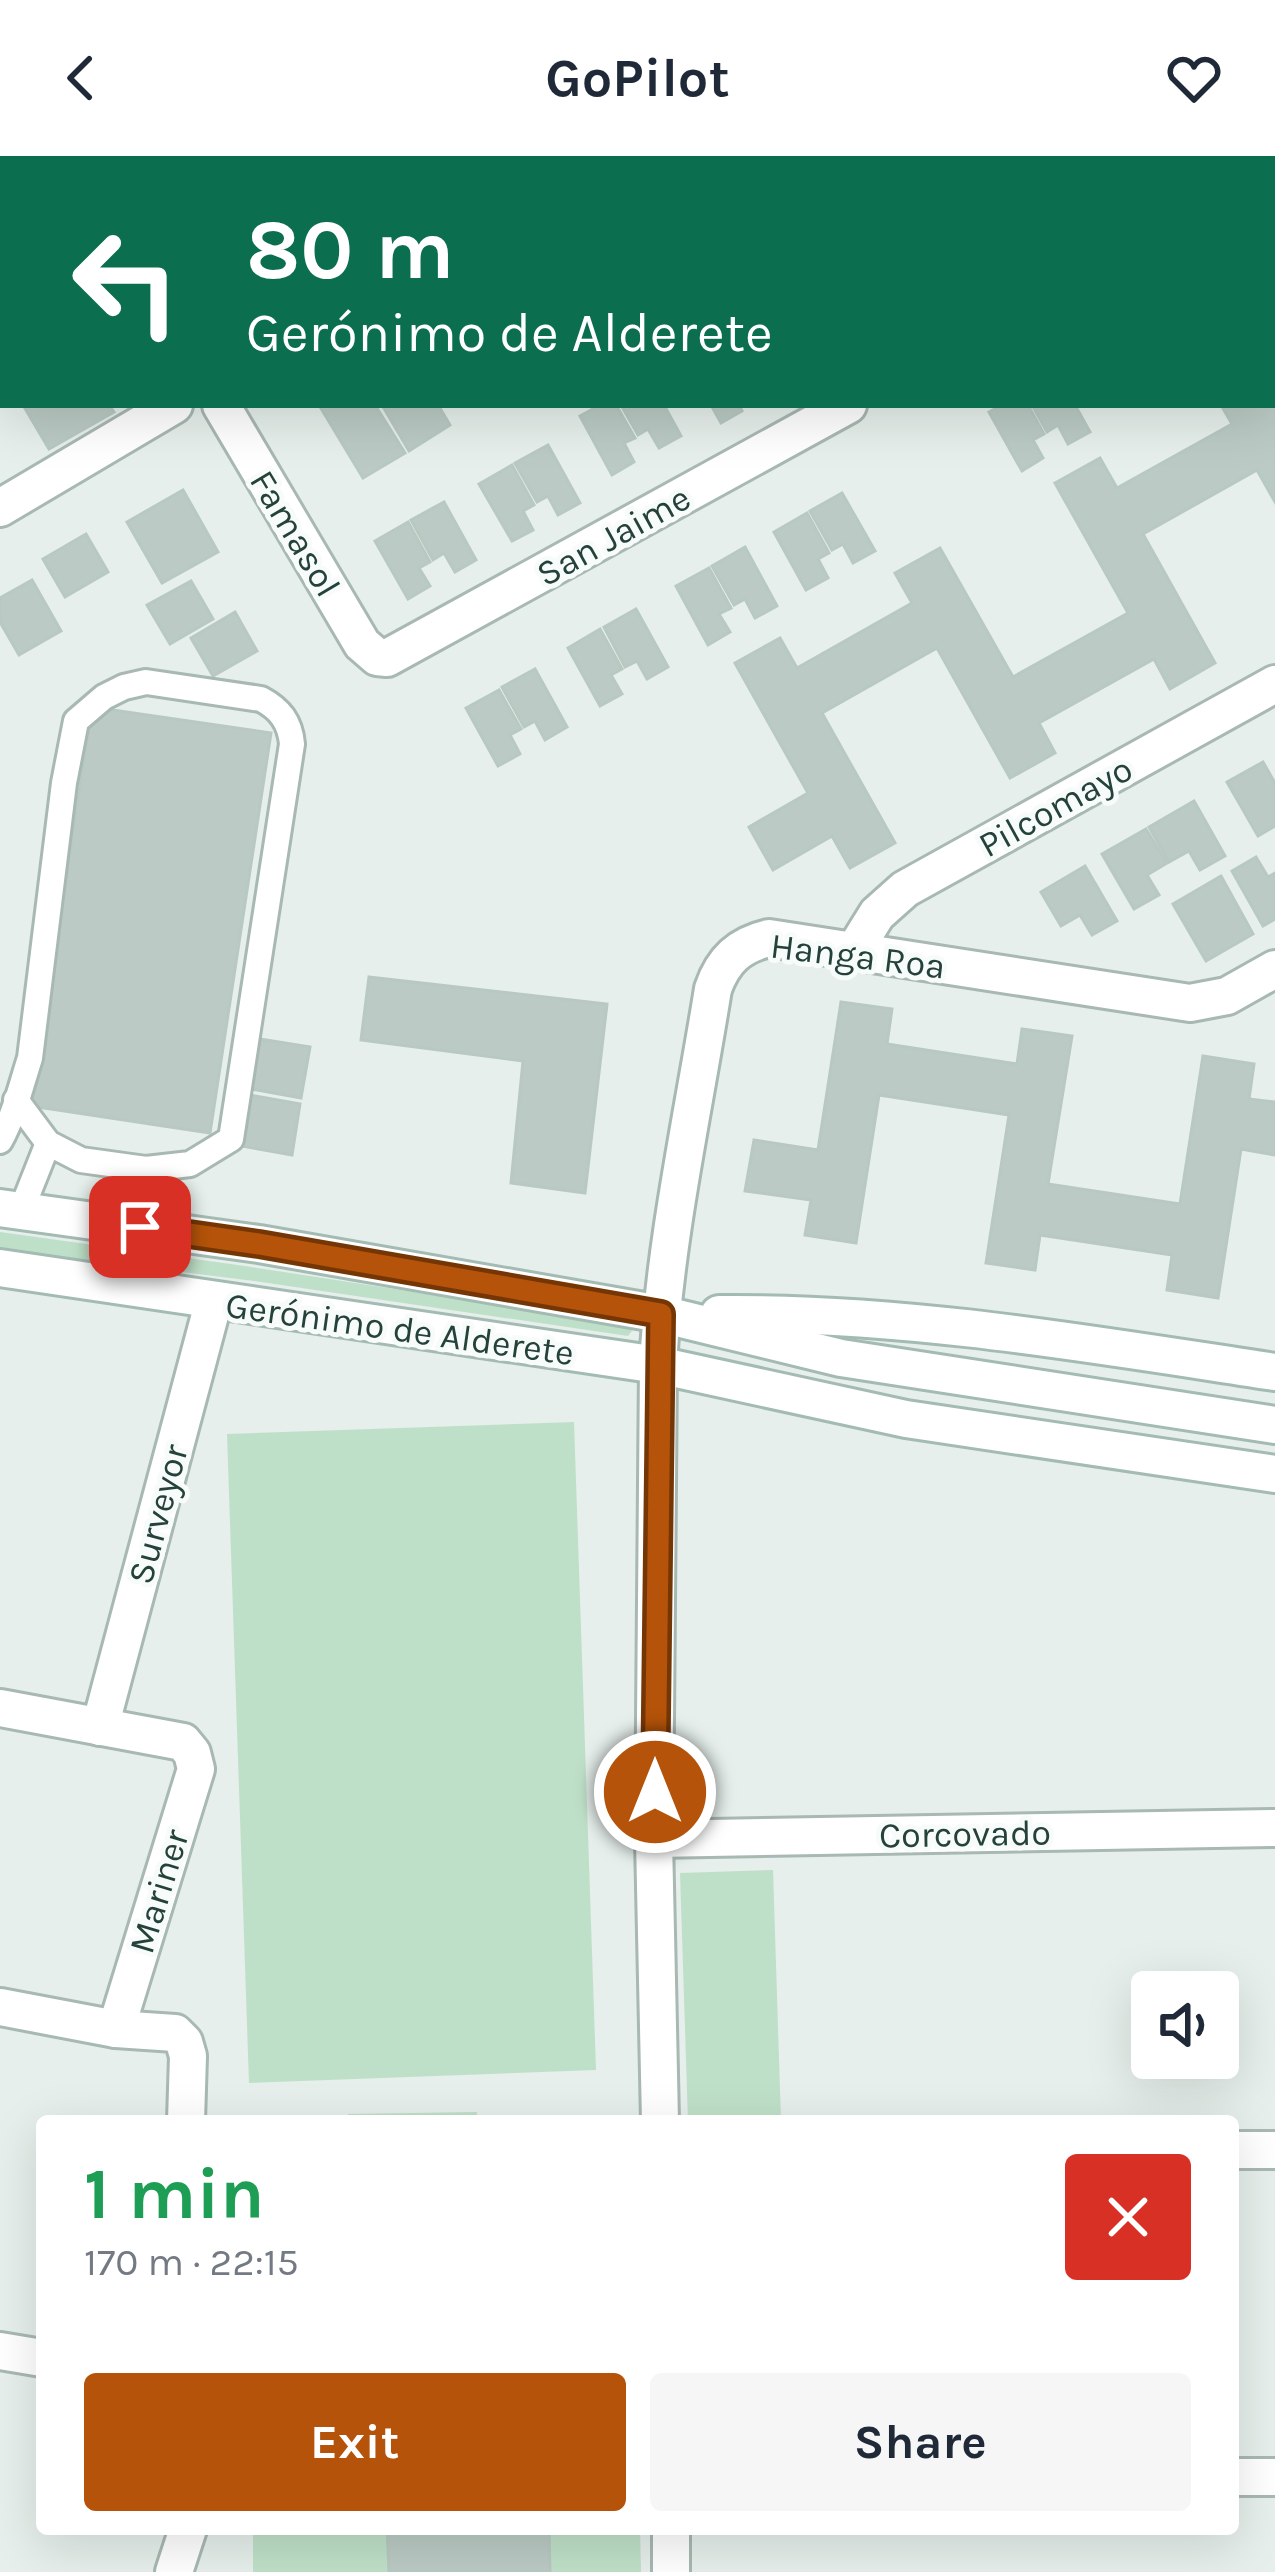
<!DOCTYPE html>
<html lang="en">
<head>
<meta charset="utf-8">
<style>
	:root { --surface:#fff; --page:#f6f6f7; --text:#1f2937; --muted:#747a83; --accent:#b45309 }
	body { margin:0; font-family:Karla,sans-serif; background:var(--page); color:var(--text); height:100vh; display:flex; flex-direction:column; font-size:45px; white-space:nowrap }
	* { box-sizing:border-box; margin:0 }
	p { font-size:39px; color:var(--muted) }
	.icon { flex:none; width:66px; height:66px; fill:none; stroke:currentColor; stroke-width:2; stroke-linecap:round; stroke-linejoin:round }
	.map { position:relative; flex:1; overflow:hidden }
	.side { position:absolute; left:36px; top:1959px; width:1203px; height:420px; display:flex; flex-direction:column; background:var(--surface); border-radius:12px; box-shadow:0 12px 48px #0002 }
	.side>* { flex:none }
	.banner { position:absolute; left:0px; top:0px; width:1275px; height:252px; box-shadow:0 12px 48px #0002; background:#0b6e4f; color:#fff; overflow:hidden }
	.buttons { position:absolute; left:1131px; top:1815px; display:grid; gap:24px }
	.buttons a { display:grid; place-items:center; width:108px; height:108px; border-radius:12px; background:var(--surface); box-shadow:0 12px 48px #0002; font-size:60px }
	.pin { position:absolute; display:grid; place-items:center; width:102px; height:102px; color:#fff; margin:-51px; border-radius:24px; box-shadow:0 6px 18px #0006 }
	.me { position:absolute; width:132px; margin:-66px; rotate:0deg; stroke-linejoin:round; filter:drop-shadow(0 0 9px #0008) }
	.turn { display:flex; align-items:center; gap:42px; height:252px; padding:0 48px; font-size:54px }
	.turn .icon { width:156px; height:156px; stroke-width:2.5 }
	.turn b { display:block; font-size:84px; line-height:102px }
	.round { display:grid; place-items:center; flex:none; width:126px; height:126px; border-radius:12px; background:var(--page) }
	.summary { display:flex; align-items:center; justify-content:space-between; height:204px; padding:0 48px }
	h1 { font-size:72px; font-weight:700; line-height:90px; color:#1e9e55 }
	.action { display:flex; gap:24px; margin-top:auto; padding:24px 48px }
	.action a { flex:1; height:138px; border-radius:12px; background:var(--accent); color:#fff; font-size:48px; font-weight:700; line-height:138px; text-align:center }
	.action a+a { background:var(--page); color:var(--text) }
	header { display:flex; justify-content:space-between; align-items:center; height:156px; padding:0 48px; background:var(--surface); font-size:54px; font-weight:700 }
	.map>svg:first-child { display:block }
</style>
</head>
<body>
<header><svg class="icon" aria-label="back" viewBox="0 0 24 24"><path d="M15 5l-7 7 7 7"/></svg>GoPilot<svg class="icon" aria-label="heart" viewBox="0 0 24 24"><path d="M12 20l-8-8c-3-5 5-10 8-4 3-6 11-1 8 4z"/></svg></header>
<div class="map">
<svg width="1275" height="2416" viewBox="0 0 1275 2416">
	<rect width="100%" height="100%" fill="#e6efeb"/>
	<g fill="#bfe0c8">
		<polygon points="0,1076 245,1110 628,1169 632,1175 628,1180 261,1126 0,1093"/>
		<polygon points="574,1266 596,1914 249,1927 227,1278"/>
		<polygon points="773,1714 781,1965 688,1965 680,1717"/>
		<polygon points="477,1956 477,1965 348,1965 348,1958"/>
		<polygon points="253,2373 640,2373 641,2416 253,2416"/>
	</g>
	<g fill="#bbcac4" stroke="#b8c9c2" stroke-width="3">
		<polygon points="1272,234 1275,239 1275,346 1257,314 1143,378 1215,507 1170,533 1154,503 1039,567 1055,597 1010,622 937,492 822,557 895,687 850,712 832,680 773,714 749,671 808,637 735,507 780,482 797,512 912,447 895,417 940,392 1013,521 1128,457 1055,327 1100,302 1117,332 1232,268 1221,249 1272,249"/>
		<polygon points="23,249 109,249 114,256 49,293"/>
		<polygon points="319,249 375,249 405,297 363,322"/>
		<polygon points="382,249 438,249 450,269 409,295"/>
		<polygon points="600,249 616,249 635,282 624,287 634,306 612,319 580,260"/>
		<polygon points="621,249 664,249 681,280 659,292 648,273 638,279"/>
		<polygon points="711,249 739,249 742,255 721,267"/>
		<polygon points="1002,249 1028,249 1044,278 1033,284 1043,302 1022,315 989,256"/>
		<polygon points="1032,249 1075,249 1090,276 1068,288 1058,269 1047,276"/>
		<polygon points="548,289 580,347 558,359 548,340 537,346 515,307"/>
		<polygon points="512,309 534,349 523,355 533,374 512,385 479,328"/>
		<polygon points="183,334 218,396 162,427 127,366"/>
		<polygon points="842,337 875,395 853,407 843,388 832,394 810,355"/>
		<polygon points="444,346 476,404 455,416 444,397 433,404 411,364"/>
		<polygon points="807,357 829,397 818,403 828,422 806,434 774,376"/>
		<polygon points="408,366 430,406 419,412 430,430 408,443 375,385"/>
		<polygon points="86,378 108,416 65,441 43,403"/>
		<polygon points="745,391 777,450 755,462 745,443 734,449 712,410"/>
		<polygon points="709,412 731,452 719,458 730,476 708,489 676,430"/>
		<polygon points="32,424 61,475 19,499 0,466 0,442"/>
		<polygon points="191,425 213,463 170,488 147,449"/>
		<polygon points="636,453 668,511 647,523 637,505 625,511 604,471"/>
		<polygon points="235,456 257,495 213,520 191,482"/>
		<polygon points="600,473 622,513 611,519 622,538 600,550 568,492"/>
		<polygon points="535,513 567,571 545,584 535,565 524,571 502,531"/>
		<polygon points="499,534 521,573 510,579 520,598 498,610 466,552"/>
		<polygon points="92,551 271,577 210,977 31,950"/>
		<polygon points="1263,606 1275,627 1275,670 1258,680 1227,626"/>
		<polygon points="1194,645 1225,700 1200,714 1189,695 1169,706 1149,671"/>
		<polygon points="1146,673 1167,707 1147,719 1159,739 1134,753 1102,698"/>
		<polygon points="1256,701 1268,721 1275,717 1275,763 1263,770 1232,715"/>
		<polygon points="1085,710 1117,765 1092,779 1080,759 1061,770 1041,736"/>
		<polygon points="1221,720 1253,778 1206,805 1173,748"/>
		<polygon points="369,821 607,848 585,1037 511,1027 523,905 361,884"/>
		<polygon points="841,846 892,853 887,888 1017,908 1022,873 1072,880 1048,1028 1180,1048 1203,900 1254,908 1249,943 1275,946 1275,999 1241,993 1218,1142 1167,1134 1172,1099 1040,1079 1035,1114 986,1107 1009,959 879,939 856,1087 805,1079 811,1044 745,1035 754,984 818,994"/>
		<polygon points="260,883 310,891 301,942 251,933"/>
		<polygon points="250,939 300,948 292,999 242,990"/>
		<polygon points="387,2373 549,2373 550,2416 389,2416"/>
	</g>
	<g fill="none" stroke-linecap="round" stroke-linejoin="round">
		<defs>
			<g id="lane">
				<path d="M0,985C14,960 21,930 30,902L64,627L76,565L104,541L124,531L146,526L261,543C280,553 290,566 292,588L231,983L190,1008L146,1013L81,1004L48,987L16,944"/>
				<polyline points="21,1055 48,987"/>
			</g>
			<g id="street">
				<polyline points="73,0 75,3"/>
				<polyline points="547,0 549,3"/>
				<polyline points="590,3 595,0"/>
				<polyline points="1272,15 1275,13"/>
				<polyline points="221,249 362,488 377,501 387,502 848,249"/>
				<polyline points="0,352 174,249"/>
				<polyline points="854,795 877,758 905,733 1275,528"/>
				<polyline points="0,1552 183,1586 192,1597 196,1613 116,1873"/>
				<polyline points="100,1571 214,1144"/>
				<polyline points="654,1683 1275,1672"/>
				<polyline points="0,1851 116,1873 175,1877 184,1886 188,1900 186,1965"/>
				<path d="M660,1965L654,1683L658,1209C665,1083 693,958 713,833C723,804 739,789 769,782L1190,847L1227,840L1275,813"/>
				<polyline points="1233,1994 1275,1994"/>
				<polyline points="0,2195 42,2202"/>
				<polyline points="1233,2321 1275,2321"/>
				<polyline points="671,2373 671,2416"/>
				<polyline points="174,2416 188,2373"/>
			</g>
			<g id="secondary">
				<polyline points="0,1052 259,1088 661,1158 841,1202 1275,1269"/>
				<polyline points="0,1112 658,1209 906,1263 1275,1318"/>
				<path d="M719,1158C906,1156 1090,1188 1275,1216"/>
			</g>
		</defs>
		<use href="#lane" stroke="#a8b8b2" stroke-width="30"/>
		<use href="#street" stroke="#a8b8b2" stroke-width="42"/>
		<use href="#secondary" stroke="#a4bbb3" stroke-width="42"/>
		<use href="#lane" stroke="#fff" stroke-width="24"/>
		<use href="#street" stroke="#fff" stroke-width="36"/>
		<use href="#secondary" stroke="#fff" stroke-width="36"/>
	</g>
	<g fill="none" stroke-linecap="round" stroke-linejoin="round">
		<defs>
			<polyline id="route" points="140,1071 259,1088 661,1158 655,1636"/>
		</defs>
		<use href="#route" stroke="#753606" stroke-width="30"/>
		<use href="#route" stroke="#b45309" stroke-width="21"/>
	</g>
	<g text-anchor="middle" stroke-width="10" stroke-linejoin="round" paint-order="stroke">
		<g font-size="36" fill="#24423a" stroke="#f7fbf9">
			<text transform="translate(296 377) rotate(59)" y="13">Famasol</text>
			<text transform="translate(613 379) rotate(-29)" y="13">San Jaime</text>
			<text transform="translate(1055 650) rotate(-29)" y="13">Pilcomayo</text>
			<text transform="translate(858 799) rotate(7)" y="13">Hanga Roa</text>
			<text transform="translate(400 1172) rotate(8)" y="13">Gerónimo de Alderete</text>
			<text transform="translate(157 1358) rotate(-75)" y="13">Surveyor</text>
			<text transform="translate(965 1677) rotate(-1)" y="13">Corcovado</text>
			<text transform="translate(158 1735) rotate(-73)" y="13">Mariner</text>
		</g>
	</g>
</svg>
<div class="buttons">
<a><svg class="icon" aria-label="sound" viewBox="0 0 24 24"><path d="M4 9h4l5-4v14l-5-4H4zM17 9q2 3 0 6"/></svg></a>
</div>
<div class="pin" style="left:140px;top:1071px;background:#d93025"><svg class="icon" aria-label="arrive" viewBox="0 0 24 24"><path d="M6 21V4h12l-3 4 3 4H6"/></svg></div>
<svg class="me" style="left:655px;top:1636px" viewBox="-20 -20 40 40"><circle r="17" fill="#b45309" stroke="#fff" stroke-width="3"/><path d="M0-11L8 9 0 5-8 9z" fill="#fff"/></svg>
<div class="banner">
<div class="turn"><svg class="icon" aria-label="left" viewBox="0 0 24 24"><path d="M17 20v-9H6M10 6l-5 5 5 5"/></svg><div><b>80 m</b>Gerónimo de Alderete</div></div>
</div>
<section class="side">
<div class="summary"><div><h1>1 min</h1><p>170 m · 22:15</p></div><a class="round" style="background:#d93025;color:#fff"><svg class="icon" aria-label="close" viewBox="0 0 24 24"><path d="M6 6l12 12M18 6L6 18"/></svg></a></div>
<div class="action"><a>Exit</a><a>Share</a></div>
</section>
</div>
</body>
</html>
